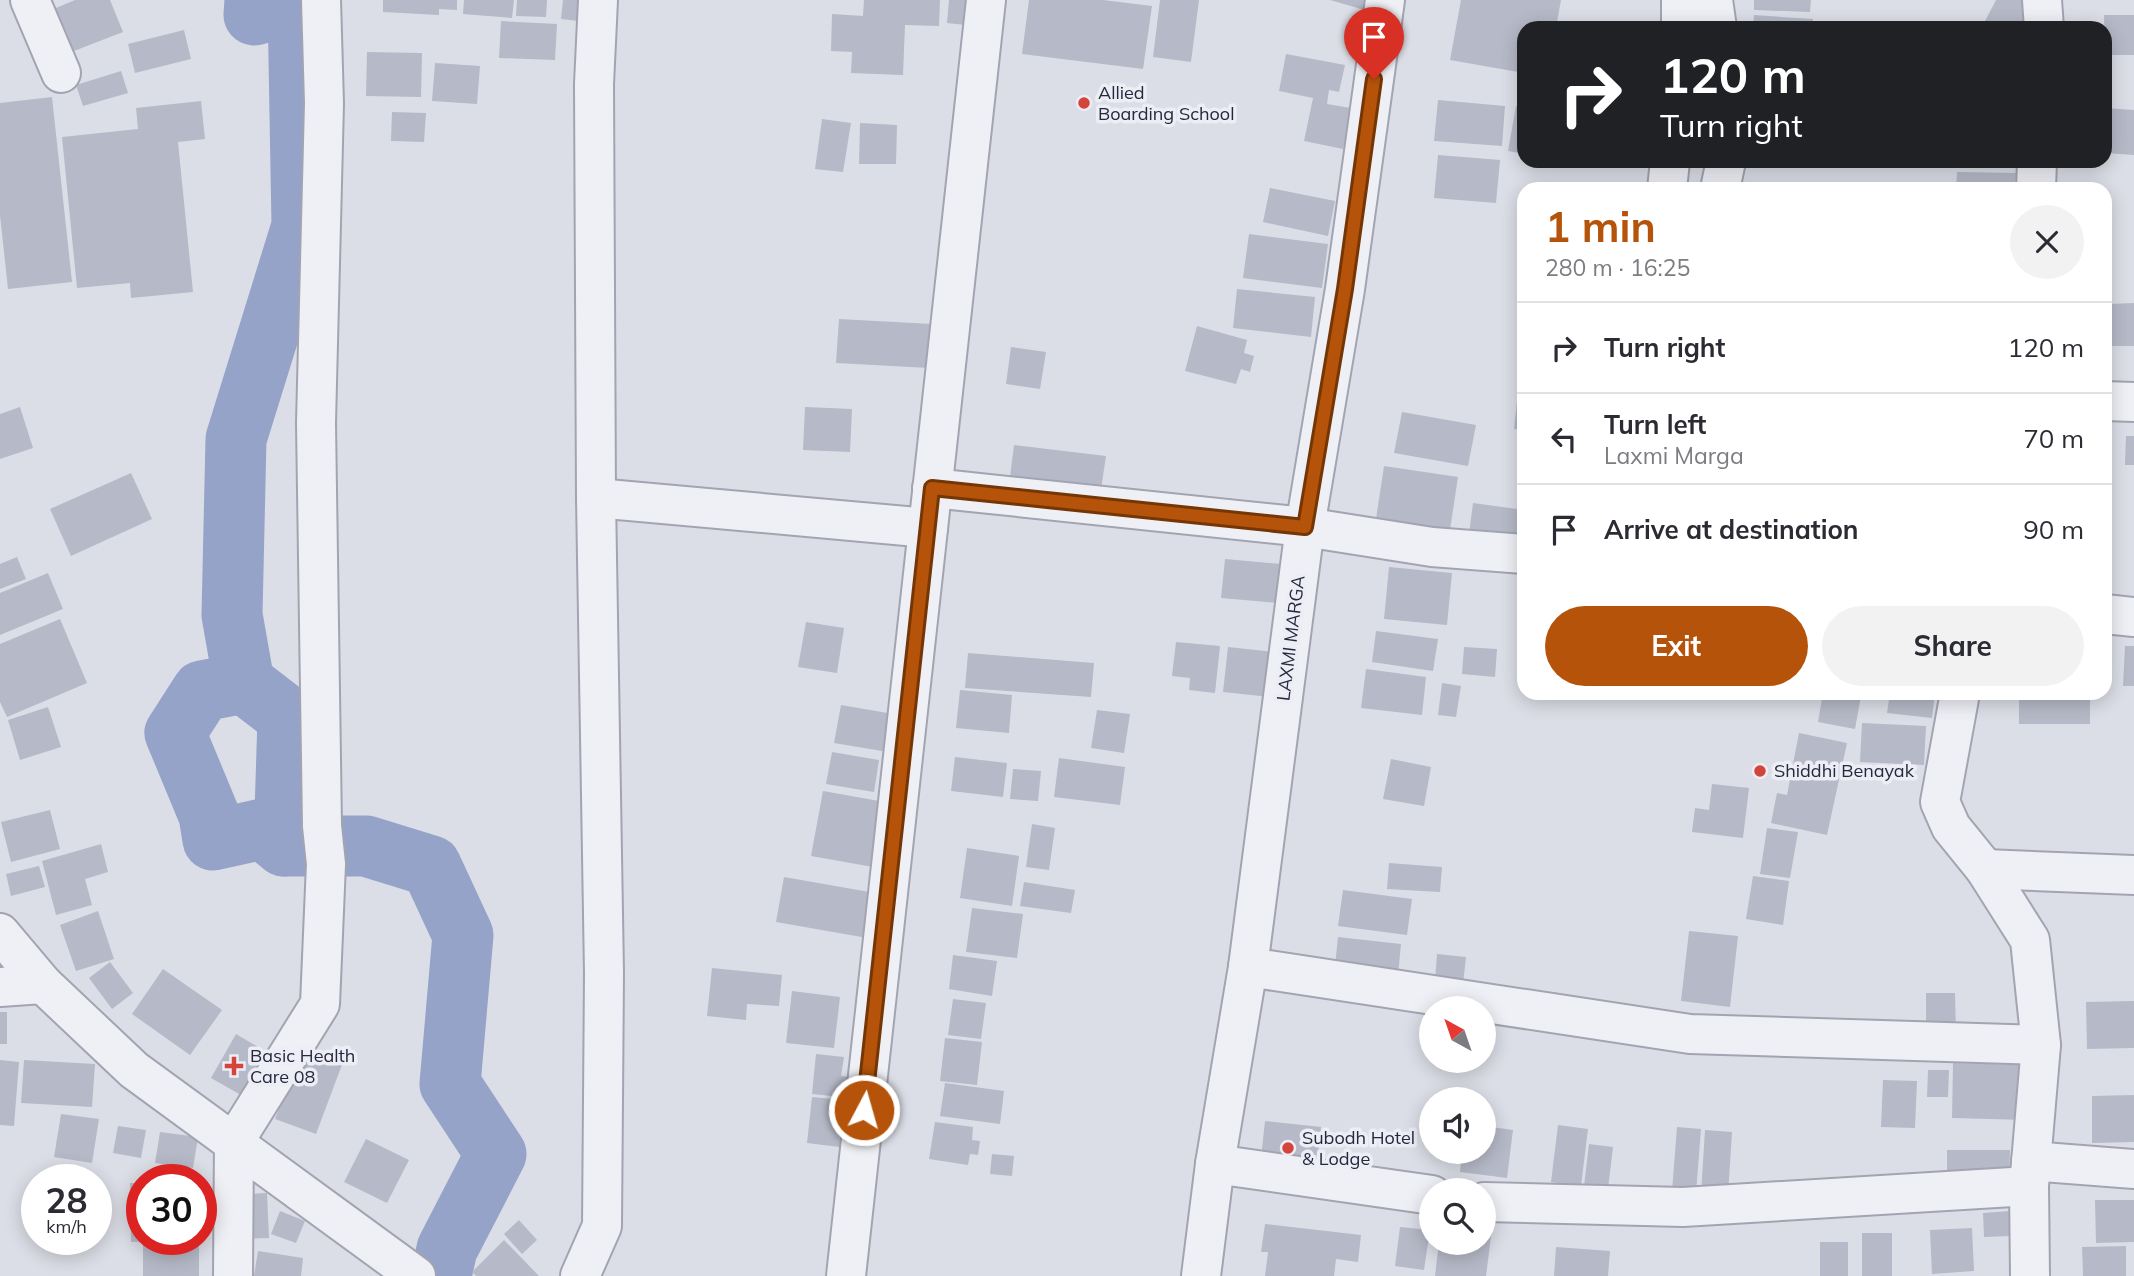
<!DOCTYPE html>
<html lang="en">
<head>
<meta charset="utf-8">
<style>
	:root { --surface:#fff; --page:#f2f2f3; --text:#2b2b33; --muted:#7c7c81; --line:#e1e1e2; --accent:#b45309 }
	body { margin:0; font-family:Mulish,sans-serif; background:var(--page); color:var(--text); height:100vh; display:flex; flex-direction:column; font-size:26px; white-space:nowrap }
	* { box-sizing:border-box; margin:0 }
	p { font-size:23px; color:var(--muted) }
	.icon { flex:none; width:38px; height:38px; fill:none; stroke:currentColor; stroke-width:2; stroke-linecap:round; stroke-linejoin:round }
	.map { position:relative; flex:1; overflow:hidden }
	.panel { position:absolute; left:1517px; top:182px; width:595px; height:518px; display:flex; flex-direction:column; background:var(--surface); border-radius:21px; box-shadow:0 4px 18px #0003 }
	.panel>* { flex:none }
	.guide { position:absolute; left:1517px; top:21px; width:595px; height:147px; border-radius:21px; box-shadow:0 4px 18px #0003; background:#202124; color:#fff; overflow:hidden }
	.needle { width:46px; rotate:320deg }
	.fabs { position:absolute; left:1419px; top:996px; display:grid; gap:14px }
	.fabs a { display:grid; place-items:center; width:77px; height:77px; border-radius:50%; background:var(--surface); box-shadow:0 4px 18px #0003; font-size:35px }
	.speed { position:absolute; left:21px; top:1164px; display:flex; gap:14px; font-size:35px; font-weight:700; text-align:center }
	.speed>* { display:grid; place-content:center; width:91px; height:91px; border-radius:50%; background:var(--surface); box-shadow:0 4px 18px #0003; line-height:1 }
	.speed small { font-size:18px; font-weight:400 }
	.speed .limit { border:10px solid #d22; background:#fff; color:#111 }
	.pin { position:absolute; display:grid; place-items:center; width:60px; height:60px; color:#fff; margin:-72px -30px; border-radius:50% 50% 50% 0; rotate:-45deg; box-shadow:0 0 7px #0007 }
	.pin .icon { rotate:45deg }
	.me { position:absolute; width:77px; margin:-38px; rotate:6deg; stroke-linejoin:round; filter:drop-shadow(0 0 5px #0008) }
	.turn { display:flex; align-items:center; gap:24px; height:147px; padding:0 28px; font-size:32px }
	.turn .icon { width:91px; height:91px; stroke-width:2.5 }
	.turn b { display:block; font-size:49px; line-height:60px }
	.round { display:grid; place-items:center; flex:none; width:74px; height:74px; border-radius:37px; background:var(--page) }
	.head { display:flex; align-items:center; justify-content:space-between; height:119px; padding:0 28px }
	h1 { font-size:42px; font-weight:700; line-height:52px; color:var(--accent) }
	.cta { display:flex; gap:14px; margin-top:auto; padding:14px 28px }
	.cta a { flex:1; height:80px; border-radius:42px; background:var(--accent); color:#fff; font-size:28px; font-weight:700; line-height:80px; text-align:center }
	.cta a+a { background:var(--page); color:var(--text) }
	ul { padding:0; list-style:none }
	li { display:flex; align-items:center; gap:21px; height:91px; padding:0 28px; border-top:2px solid var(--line) }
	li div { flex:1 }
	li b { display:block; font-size:26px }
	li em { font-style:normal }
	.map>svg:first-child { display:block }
</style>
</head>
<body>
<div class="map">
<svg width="2134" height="1276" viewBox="0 0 2134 1276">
	<rect width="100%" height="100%" fill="#dcdee7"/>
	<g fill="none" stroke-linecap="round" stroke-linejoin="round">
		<g stroke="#95a3c9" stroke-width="61">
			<polyline points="255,0 254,15 298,3 302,226 236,439 232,615 244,683 288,717 284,846 366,846 431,866 463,935 450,1084 496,1154 447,1249 441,1276"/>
			<polyline points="244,683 202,691 175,733 209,815 213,840 263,829 284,846"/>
		</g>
	</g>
	<g fill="#b6b9c7">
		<polygon points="75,0 110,0 123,32 74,51 56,8"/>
		<polygon points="383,0 457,0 457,10 439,9 439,15 383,12"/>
		<polygon points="464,0 514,0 512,18 463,14"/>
		<polygon points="517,0 547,0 546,17 516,16"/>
		<polygon points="563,0 590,0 587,22 561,19"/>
		<polygon points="864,0 940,0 939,26 905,25 903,75 851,73 852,52 831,51 832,14 863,16"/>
		<polygon points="949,0 977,0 975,26 947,23"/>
		<polygon points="1029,0 1103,0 1152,6 1143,69 1022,54"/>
		<polygon points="1160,0 1199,0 1191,62 1153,57"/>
		<polygon points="1330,0 1371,0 1368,11"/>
		<polygon points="1461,0 1561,0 1556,28 1524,28 1524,73 1450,60"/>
		<polygon points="1754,0 1811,0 1810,12 1754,10"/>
		<polygon points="1996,0 2021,0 2040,10 2033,28 1994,28 1984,23"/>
		<polygon points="1754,15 1813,19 1813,28 1753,28"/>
		<polygon points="2104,15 2134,15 2134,55 2105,55"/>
		<polygon points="501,21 557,24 555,60 499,58"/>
		<polygon points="184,30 191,59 135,73 128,44"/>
		<polygon points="367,52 422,53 421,97 366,96"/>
		<polygon points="1286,54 1345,65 1339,92 1329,90 1327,104 1351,108 1343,149 1304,141 1313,98 1279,91"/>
		<polygon points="435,63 480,66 477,104 432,101"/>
		<polygon points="121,71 128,93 83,106 76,85"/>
		<polygon points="52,97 72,282 8,289 0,215 0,103"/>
		<polygon points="1438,100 1505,106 1502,146 1434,141"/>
		<polygon points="201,101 205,139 178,142 193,292 131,298 130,283 77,288 62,137 138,129 136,108"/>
		<polygon points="1516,106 1524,108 1524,154 1508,151"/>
		<polygon points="2105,108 2134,110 2134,155 2105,153"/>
		<polygon points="392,112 426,113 424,142 391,141"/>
		<polygon points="822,119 851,123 843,172 815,169"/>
		<polygon points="860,123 897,125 896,164 859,164"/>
		<polygon points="1438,155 1500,160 1496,203 1434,198"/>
		<polygon points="1957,172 2016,173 2015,189 1956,189"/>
		<polygon points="1757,183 1789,186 1789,189 1757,189"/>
		<polygon points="1270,188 1335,201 1328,236 1263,222"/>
		<polygon points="1249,234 1328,244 1322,288 1243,278"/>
		<polygon points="1237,289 1315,297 1311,337 1233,328"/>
		<polygon points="2134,303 2134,346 2110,346 2109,304"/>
		<polygon points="839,319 932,324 929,368 836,363"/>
		<polygon points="1197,326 1247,340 1244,353 1254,356 1250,372 1241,369 1236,384 1185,371"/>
		<polygon points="1011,347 1046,352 1040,389 1006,384"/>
		<polygon points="1522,354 1524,354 1524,430 1514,429"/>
		<polygon points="20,407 33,448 0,459 0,414"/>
		<polygon points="805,407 852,409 850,452 803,450"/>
		<polygon points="1402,412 1476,425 1468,466 1394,453"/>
		<polygon points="2126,436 2134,436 2134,465 2125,465"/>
		<polygon points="1014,445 1106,456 1100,496 1009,485"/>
		<polygon points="1384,466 1458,477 1450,530 1376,519"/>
		<polygon points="131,473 152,519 71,556 50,509"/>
		<polygon points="1473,503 1524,510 1521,549 1468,542"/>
		<polygon points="17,557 26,579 0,589 0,564"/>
		<polygon points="1225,559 1293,565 1289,604 1221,598"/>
		<polygon points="1389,567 1452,573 1447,625 1384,619"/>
		<polygon points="48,573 63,609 0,635 0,593"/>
		<polygon points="60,619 87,683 7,717 0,702 0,644"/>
		<polygon points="806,622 844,628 837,673 798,667"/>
		<polygon points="1376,631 1438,639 1433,671 1372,662"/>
		<polygon points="1176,642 1220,646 1215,693 1189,690 1190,678 1172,676"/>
		<polygon points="2125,646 2134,646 2134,686 2123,686"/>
		<polygon points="1228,647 1284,653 1279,698 1223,692"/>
		<polygon points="1464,647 1497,649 1495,677 1462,674"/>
		<polygon points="968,653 1094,663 1091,697 965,688"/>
		<polygon points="1366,669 1426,677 1422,715 1361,708"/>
		<polygon points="1442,683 1461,686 1456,717 1438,715"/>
		<polygon points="960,690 1012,695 1009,733 956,728"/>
		<polygon points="1823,693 1861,696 1855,729 1818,722"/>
		<polygon points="1890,693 1935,693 1932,718 1887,713"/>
		<rect x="2019" y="693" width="71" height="31"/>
		<polygon points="841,705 905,716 900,754 834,743"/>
		<polygon points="48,707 61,747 20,760 8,720"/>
		<polygon points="1097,710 1130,714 1124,753 1091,748"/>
		<polygon points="1862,723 1926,726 1924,765 1860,762"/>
		<polygon points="1799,733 1847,743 1827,835 1771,823 1777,793 1787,795"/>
		<polygon points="832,752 879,760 874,792 826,784"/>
		<polygon points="955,757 1007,763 1003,797 951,791"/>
		<polygon points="1059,758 1125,767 1120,805 1054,797"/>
		<polygon points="1391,759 1431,767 1424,806 1383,799"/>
		<polygon points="1013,769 1041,771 1038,801 1010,799"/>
		<polygon points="1712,784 1749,788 1743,838 1692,832 1695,808 1709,810"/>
		<polygon points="823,791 885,802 873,867 811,856"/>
		<polygon points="50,810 60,849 11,862 1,822"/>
		<polygon points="1032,824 1055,828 1049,870 1026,867"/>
		<polygon points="1767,828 1798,832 1790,878 1760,874"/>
		<polygon points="101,844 108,872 85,879 92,905 56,915 42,861"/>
		<polygon points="967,848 1019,856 1012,906 960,898"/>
		<polygon points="1389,863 1442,867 1440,892 1387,889"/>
		<polygon points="39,866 45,887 11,896 6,874"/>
		<polygon points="1753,876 1789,881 1783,925 1746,919"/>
		<polygon points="784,877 881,894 873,939 776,922"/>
		<polygon points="1024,882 1075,890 1071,913 1020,906"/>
		<polygon points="1343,890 1412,899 1407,935 1338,926"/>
		<polygon points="972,908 1023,914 1017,958 966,952"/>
		<polygon points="98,911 114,959 76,971 60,925"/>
		<polygon points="1689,931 1738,936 1730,1007 1681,1001"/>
		<polygon points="1338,937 1401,944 1397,986 1334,975"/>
		<polygon points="1437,954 1466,957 1463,984 1435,981"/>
		<polygon points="953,955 997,961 992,996 949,989"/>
		<polygon points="110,962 133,993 112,1009 89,978"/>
		<polygon points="712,968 782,975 779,1006 747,1004 746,1020 707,1016"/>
		<polygon points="163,969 222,1010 190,1055 132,1014"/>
		<polygon points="792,991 840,997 834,1048 786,1043"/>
		<polygon points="1926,993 1955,993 1956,1033 1926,1034"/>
		<polygon points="953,999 986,1003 981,1039 948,1035"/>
		<polygon points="2134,1001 2134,1048 2087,1049 2086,1002"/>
		<rect x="0" y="1012" width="7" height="32"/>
		<polygon points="236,1034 282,1061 257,1104 211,1078"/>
		<polygon points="945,1038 982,1042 977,1085 940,1081"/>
		<polygon points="303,1047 343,1062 316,1134 275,1119"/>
		<polygon points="816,1054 844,1057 841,1076 862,1079 860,1099 812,1094"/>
		<polygon points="0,1060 19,1062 14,1126 0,1125"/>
		<polygon points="24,1060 95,1064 92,1107 21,1103"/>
		<polygon points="1953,1063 2028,1065 2026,1120 1952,1118"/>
		<polygon points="1928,1070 1949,1070 1948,1097 1927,1097"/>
		<polygon points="1883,1080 1917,1081 1915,1128 1881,1127"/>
		<polygon points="945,1083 1004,1091 1000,1124 940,1116"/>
		<polygon points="2134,1095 2134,1142 2092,1143 2092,1096"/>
		<polygon points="812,1097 853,1101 848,1148 807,1143"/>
		<polygon points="61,1114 99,1119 92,1163 54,1157"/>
		<polygon points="1265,1121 1321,1127 1316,1174 1260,1167"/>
		<polygon points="935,1122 973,1127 972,1140 980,1141 978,1155 970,1154 968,1165 929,1159"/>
		<polygon points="1558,1125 1588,1129 1581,1186 1551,1182"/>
		<polygon points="118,1126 146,1130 141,1158 113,1153"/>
		<polygon points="1484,1126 1513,1130 1507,1178 1460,1172 1462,1152 1484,1152"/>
		<polygon points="1677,1127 1701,1129 1696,1193 1672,1191"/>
		<polygon points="1705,1130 1732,1132 1728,1195 1701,1194"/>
		<polygon points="160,1132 198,1137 193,1168 155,1163"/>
		<polygon points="366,1139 409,1160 387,1203 344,1182"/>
		<polygon points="1589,1144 1613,1147 1608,1189 1584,1186"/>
		<polygon points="1947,1150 2010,1150 2009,1185 1947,1189"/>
		<polygon points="992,1154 1014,1156 1012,1176 990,1174"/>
		<polygon points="130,1183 142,1183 142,1239 165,1239 165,1241 131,1242"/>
		<polygon points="267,1193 269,1238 235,1239 233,1195"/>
		<polygon points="2095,1200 2134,1200 2134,1242 2096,1243"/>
		<polygon points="280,1211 305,1221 296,1243 271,1234"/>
		<polygon points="2010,1211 2011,1236 1984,1237 1983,1213"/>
		<polygon points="519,1220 537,1240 522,1254 504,1234"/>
		<polygon points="1265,1224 1361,1235 1358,1262 1336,1259 1334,1276 1265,1276 1268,1252 1261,1252"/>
		<polygon points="1400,1227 1430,1230 1424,1270 1395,1266"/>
		<polygon points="1484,1228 1492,1229 1486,1276 1435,1276 1439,1242 1484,1242"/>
		<polygon points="1972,1228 1974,1271 1932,1274 1930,1230"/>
		<rect x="1862" y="1233" width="30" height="43"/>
		<polygon points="504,1240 539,1276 476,1276 472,1272"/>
		<rect x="1820" y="1242" width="28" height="34"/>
		<polygon points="199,1243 199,1276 143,1276 143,1245"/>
		<polygon points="2126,1246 2126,1276 2083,1276 2082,1247"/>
		<polygon points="1556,1247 1610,1251 1608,1276 1554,1276"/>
		<polygon points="258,1251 303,1258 301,1276 254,1276"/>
	</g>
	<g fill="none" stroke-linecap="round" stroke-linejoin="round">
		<defs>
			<g id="minor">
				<polyline points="30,0 61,73"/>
				<polyline points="1713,0 1717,28"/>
				<polyline points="2042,0 2044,28"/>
				<polyline points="1681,28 1681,0"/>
				<polyline points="1667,189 1670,161"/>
				<polyline points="1720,189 1726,161"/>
				<polyline points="2036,189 2037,161"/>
				<polyline points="2105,401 2134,402"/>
				<polyline points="932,488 1305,527 1432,547 1524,554"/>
				<polyline points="596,498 928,528"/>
				<polyline points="2105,614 2134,617"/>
				<polyline points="1960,693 1940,802 1951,827 1985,869 2030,940 2041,1045 2029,1186 2030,1276"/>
				<polyline points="1985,869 2134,875"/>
				<polyline points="0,933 43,984 134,1070 416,1276"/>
				<polyline points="1248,967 1690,1034 2041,1045"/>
				<polyline points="0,987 43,984"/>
				<polyline points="2031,1161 2134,1169"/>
				<polyline points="1215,1164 1432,1195"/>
				<polyline points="1484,1202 1683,1207 2029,1186"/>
				<polyline points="233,1276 234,1142 320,1004 326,864 322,826 316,423 324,103 321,0"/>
				<polyline points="580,1276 602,1226 604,973 596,498 594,84 598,0"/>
				<polyline points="846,1276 986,0"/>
				<polyline points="1201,1276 1215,1164 1248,967 1305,527 1345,289 1385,0"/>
			</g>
		</defs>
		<use href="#minor" stroke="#a2a4b1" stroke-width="42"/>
		<use href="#minor" stroke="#eff0f5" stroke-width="38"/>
	</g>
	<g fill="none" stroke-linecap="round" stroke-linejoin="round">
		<defs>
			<polyline id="route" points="864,1110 932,488 1305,527 1345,289 1374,79"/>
		</defs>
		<use href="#route" stroke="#753606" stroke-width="18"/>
		<use href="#route" stroke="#b45309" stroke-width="12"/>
	</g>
	<g fill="#d3453b" stroke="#ecedf5" stroke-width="2.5">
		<circle cx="1084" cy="103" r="7"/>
		<circle cx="1760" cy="771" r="7"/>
		<path d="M230.5 1055.5h7v7h7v7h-7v7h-7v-7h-7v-7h7z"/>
		<circle cx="1288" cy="1148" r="7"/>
	</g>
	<g text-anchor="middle" stroke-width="7" stroke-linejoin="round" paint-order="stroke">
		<g font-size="18" fill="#26293e" stroke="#ecedf5" text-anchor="start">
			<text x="1098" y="99">Allied<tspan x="1098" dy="21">Boarding School</tspan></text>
			<text x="1774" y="777">Shiddhi Benayak</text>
			<text x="250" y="1062">Basic Health<tspan x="250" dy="21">Care 08</tspan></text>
			<text x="1302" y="1144">Subodh Hotel<tspan x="1302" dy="21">&amp; Lodge</tspan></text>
		</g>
		<g font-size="18" fill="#26293e" stroke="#ecedf5">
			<text transform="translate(1291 638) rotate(-83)" y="6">LAXMI MARGA</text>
		</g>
	</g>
</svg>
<div class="fabs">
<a><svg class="needle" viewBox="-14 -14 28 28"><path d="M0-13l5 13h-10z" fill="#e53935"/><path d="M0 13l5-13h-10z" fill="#7c7c81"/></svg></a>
<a><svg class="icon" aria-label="sound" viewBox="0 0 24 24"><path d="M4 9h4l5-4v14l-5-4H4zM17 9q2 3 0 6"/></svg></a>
<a><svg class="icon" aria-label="search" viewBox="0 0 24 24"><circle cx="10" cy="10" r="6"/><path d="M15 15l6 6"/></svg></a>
</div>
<div class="speed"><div>28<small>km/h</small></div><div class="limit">30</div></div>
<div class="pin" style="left:1374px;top:79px;background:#d93025"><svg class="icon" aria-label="arrive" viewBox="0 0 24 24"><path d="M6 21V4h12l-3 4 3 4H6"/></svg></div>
<svg class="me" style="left:864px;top:1110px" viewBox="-20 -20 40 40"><circle r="17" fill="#b45309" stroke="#fff" stroke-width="3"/><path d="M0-11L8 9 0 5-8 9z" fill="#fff"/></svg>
<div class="guide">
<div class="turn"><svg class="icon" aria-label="right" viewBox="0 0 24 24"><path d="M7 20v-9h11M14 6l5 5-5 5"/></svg><div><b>120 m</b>Turn right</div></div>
</div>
<section class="panel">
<div class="head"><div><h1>1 min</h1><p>280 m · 16:25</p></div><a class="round"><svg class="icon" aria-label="close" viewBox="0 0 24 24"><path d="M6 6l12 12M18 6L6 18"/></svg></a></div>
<ul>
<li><svg class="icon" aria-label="right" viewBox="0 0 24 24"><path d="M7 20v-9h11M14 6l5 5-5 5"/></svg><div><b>Turn right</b></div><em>120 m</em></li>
<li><svg class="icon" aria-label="left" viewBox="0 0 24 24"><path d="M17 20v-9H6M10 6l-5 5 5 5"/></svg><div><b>Turn left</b><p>Laxmi Marga</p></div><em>70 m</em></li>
<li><svg class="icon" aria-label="arrive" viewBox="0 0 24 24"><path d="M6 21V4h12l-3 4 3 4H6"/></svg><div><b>Arrive at destination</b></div><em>90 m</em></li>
</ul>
<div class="cta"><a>Exit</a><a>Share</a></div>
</section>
</div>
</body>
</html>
